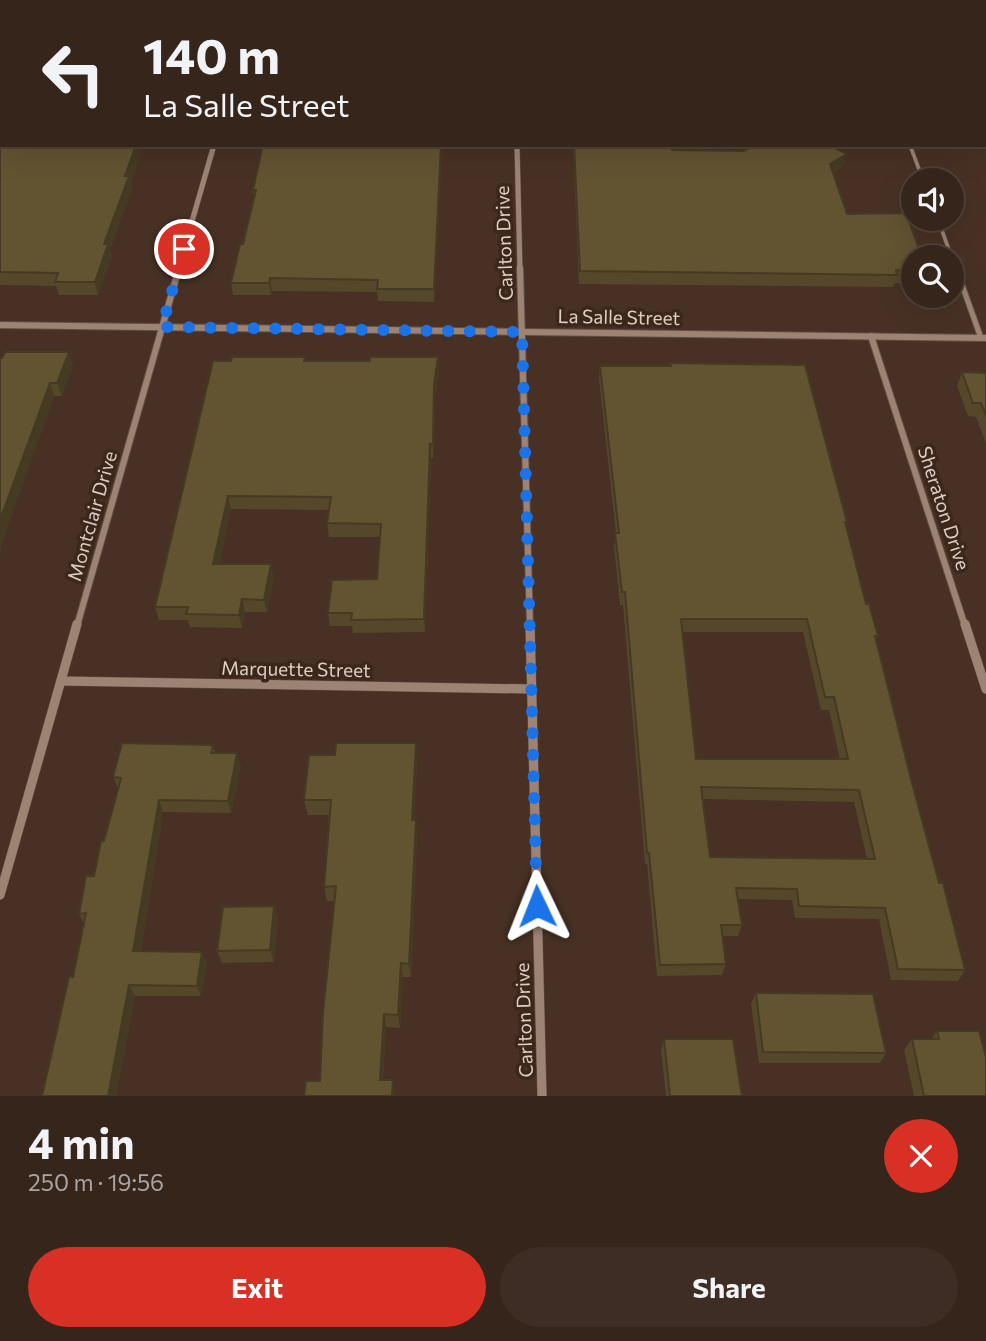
<!DOCTYPE html>
<html lang="en">
<head>
<meta charset="utf-8">
<style>
	:root { --surface:#36251b; --page:#3d2d24; --text:#f1f3f6; --muted:#aaa5a3; --line:#50423a; --accent:#d93025 }
	body { margin:0; font-family:Commissioner,sans-serif; background:var(--page); color:var(--text); height:100vh; display:flex; flex-direction:column; font-size:26px; white-space:nowrap }
	* { box-sizing:border-box; margin:0 }
	p { font-size:23px; color:var(--muted) }
	.icon { flex:none; width:38px; height:38px; fill:none; stroke:currentColor; stroke-width:2; stroke-linecap:round; stroke-linejoin:round }
	.map { position:relative; height:1096px; overflow:hidden }
	.panel { display:flex; flex-direction:column; background:var(--surface); flex:1 }
	.panel>* { flex:none }
	.guide { position:absolute; left:0px; top:0px; width:987px; height:147px; box-shadow:0 7px 28px #0002,0 0 0 2px var(--line); background:#36251b; color:var(--text); overflow:hidden }
	.fabs { position:absolute; left:901px; top:168px; display:grid; gap:14px }
	.fabs a { display:grid; place-items:center; width:63px; height:63px; border-radius:50%; background:var(--surface); box-shadow:0 7px 28px #0002,0 0 0 2px var(--line); font-size:35px }
	.pin { position:absolute; display:grid; place-items:center; width:60px; height:60px; color:#fff; margin:-30px; border:4px solid #fff; border-radius:50%; box-shadow:0 2px 7px #0007 }
	.me { position:absolute; width:77px; margin:-38px; rotate:358deg; stroke-linejoin:round; filter:drop-shadow(0 0 5px #0008) }
	.turn { display:flex; align-items:center; gap:24px; height:147px; padding:0 28px; font-size:32px }
	.turn .icon { width:91px; height:91px; stroke-width:2.5 }
	.turn b { display:block; font-size:49px; line-height:60px }
	.round { display:grid; place-items:center; flex:none; width:74px; height:74px; border-radius:37px; background:var(--page) }
	.overview { display:flex; align-items:center; justify-content:space-between; height:119px; padding:0 28px }
	h1 { font-size:42px; font-weight:700; line-height:52px }
	.primary-button { display:flex; gap:14px; margin-top:auto; padding:14px 28px }
	.primary-button a { flex:1; height:80px; border-radius:42px; background:var(--accent); color:#fff; font-size:28px; font-weight:700; line-height:80px; text-align:center }
	.primary-button a+a { background:var(--page); color:var(--text) }
	.map>svg:first-child { display:block }
</style>
</head>
<body>
<div class="map">
<svg width="986" height="1096" viewBox="0 0 986 1096">
	<rect width="100%" height="100%" fill="#483124"/>
	<g fill="none" stroke-linecap="round" stroke-linejoin="round">
		<defs>
			<g id="lane-far1">
				<polyline points="910,145 923,180"/>
				<polyline points="938,219 956,270"/>
			</g>
			<polyline id="lane" points="956,268 981,338"/>
			<g id="street-far2">
				<polyline points="0,15 2,12"/>
				<polyline points="517,145 520,270"/>
				<polyline points="178,270 214,145"/>
			</g>
			<g id="street-far1">
				<polyline points="520,268 530,626"/>
				<polyline points="0,325 986,338"/>
				<polyline points="871,336 965,626"/>
				<polyline points="77,626 179,268"/>
			</g>
			<g id="street">
				<polyline points="530,624 542,1096"/>
				<polyline points="965,624 986,689"/>
				<polyline points="61,681 531,689"/>
				<polyline points="0,895 77,624"/>
			</g>
		</defs>
		<use href="#lane-far1" stroke="#624f44" stroke-width="4.5"/>
		<use href="#lane" stroke="#624f44" stroke-width="7"/>
		<use href="#street-far2" stroke="#624f44" stroke-width="6"/>
		<use href="#street-far1" stroke="#624f44" stroke-width="8"/>
		<use href="#street" stroke="#624f44" stroke-width="10"/>
		<use href="#lane-far1" stroke="#9d8373" stroke-width="3.5"/>
		<use href="#lane" stroke="#9d8373" stroke-width="5"/>
		<use href="#street-far2" stroke="#9d8373" stroke-width="5"/>
		<use href="#street-far1" stroke="#9d8373" stroke-width="6"/>
		<use href="#street" stroke="#9d8373" stroke-width="9"/>
	</g>
	<g fill="#54472a" fill-rule="evenodd">
		<polygon points="0,92 2,145 143,145 131,182 132,189 110,249 112,257 98,295 59,295 56,286 0,285"/>
		<polygon points="263,145 442,145 434,302 378,301 377,292 272,291 271,295 233,295 231,283 243,244 254,196 253,190"/>
		<polygon points="573,145 671,145 672,150 744,151 834,145 833,147 844,166 833,173 847,214 914,257 914,284 895,283 893,287 579,284"/>
		<polygon points="305,357 306,361 439,370 435,397 433,458 431,458 425,632 353,633 352,626 330,626 328,613 377,579 380,537 329,537 327,523 329,510 231,509 219,564 274,577 267,612 245,612 242,628 190,627 188,620 159,620 155,607 231,361"/>
		<polygon points="0,358 73,365 62,396 54,396 0,548 1,551 0,554"/>
		<path d="M600,366L847,522L846,526L866,604L878,636L876,641L912,783L939,883L965,970L958,981L891,980L879,919L795,918L792,900L738,899L742,925L738,936H722L726,964L722,975L657,976L647,864H645L623,605H620L614,546L616,533L599,379ZM682,632H803L821,710H829L840,759H696ZM702,799L854,802L867,859L710,857Z"/>
		<polygon points="962,372 986,373 986,443 976,417 968,416 957,386"/>
		<polygon points="213,745 215,753 241,766 231,813 163,812 141,951 207,963 201,996 135,996 116,1096 42,1096 73,977 84,924 79,914 94,876 118,788 113,777"/>
		<polygon points="417,758 414,820 417,835 411,977 403,977 400,1028 386,1027 383,1080 395,1092 395,1096 304,1096 320,1081 335,901 327,901 324,887 329,815 308,815 304,800"/>
		<polygon points="274,906 278,918 274,962 222,963 217,951"/>
		<polygon points="756,993 886,1053 880,1063 759,1063 751,1004"/>
		<polygon points="937,1031 986,1096 914,1096 904,1050 912,1039 931,1039"/>
		<polygon points="664,1039 742,1096 666,1096 661,1050"/>
	</g>
	<g fill="#453a22">
		<polygon points="784,0 794,0 793,2 782,2"/>
		<polygon points="136,145 143,145 131,182 132,189 110,249 112,257 98,295 95,282 104,244"/>
		<polygon points="441,145 442,145 434,302 434,289"/>
		<polygon points="847,154 844,166 827,176 830,164"/>
		<polygon points="270,278 272,291 271,295 269,283"/>
		<polygon points="69,352 73,365 62,396 57,383"/>
		<polygon points="438,357 439,370 435,397 433,458 434,384"/>
		<polygon points="50,383 54,396 0,548 1,551 0,554 0,520"/>
		<polygon points="430,444 431,458 425,632 424,619"/>
		<polygon points="228,496 231,509 216,577 213,564"/>
		<polygon points="271,564 274,577 267,612 264,600"/>
		<polygon points="242,599 245,612 242,628 239,615"/>
		<polygon points="416,743 417,758 414,835 412,820"/>
		<polygon points="237,753 241,766 231,813 228,801"/>
		<polygon points="159,800 163,812 139,962 133,951"/>
		<polygon points="416,820 417,835 411,977 409,964"/>
		<polygon points="274,906 278,918 274,962 270,950"/>
		<polygon points="202,952 207,963 201,996 197,986"/>
		<polygon points="401,963 403,977 400,1028 398,1015"/>
		<polygon points="129,985 135,996 116,1096 108,1096"/>
		<polygon points="384,1014 386,1027 382,1092 380,1080"/>
		<polygon points="393,1080 395,1092 395,1096 392,1096"/>
	</g>
	<g fill="#625331" stroke="#453a22" stroke-width="2" fill-rule="evenodd">
		<polygon points="51,0 189,0 189,2 50,2"/>
		<polygon points="298,0 448,0 448,2 297,2"/>
		<polygon points="556,0 654,0 655,2 556,2"/>
		<polygon points="756,0 784,0 782,2 756,2"/>
		<polygon points="2,89 2,145 136,145 125,176 129,176 104,244 108,244 95,282 55,282 58,273 0,272 0,92"/>
		<polygon points="263,145 441,145 434,289 377,289 378,280 270,278 269,283 231,283 240,244 243,244 256,190 253,190"/>
		<polygon points="574,145 671,145 672,150 744,151 754,145 829,145 847,154 830,164 847,214 906,213 922,257 914,257 914,271 896,270 897,275 580,271"/>
		<polygon points="5,352 69,352 57,383 50,383 0,520 0,358 2,358"/>
		<polygon points="232,357 305,357 304,361 370,361 370,357 438,357 434,384 433,444 430,444 424,619 351,620 352,613 328,613 332,580 377,579 381,524 327,523 331,497 228,496 213,564 271,564 264,600 242,599 239,615 186,614 188,607 155,607 213,361 231,361"/>
		<path d="M670,363L805,365L847,522H845L866,604H869L878,636H875L912,783L939,883H943L965,970L898,969L885,908L799,906L797,889L736,888L742,925H721L726,964L660,965L649,853H647L625,592H622L615,533H619L600,366H671ZM681,619H807L825,697H834L848,759H696ZM701,787L859,790L875,859L710,857Z"/>
		<polygon points="962,372 986,373 986,416 981,403 973,403"/>
		<polygon points="122,743 213,745 211,753 237,753 228,801 159,800 133,951 202,952 197,986 129,985 108,1096 42,1096 69,977 73,977 86,913 79,914 86,876 94,876 101,841 104,841 121,778 113,777"/>
		<polygon points="336,743 416,743 412,820 416,820 409,964 401,963 398,1015 384,1014 380,1080 393,1080 392,1096 304,1096 306,1081 320,1081 323,1013 336,886 324,887 331,800 304,800 309,755 335,755"/>
		<polygon points="274,906 270,950 217,951 223,907"/>
		<polygon points="756,993 873,994 886,1053 763,1052"/>
		<polygon points="937,1031 979,1031 986,1057 986,1096 924,1096 912,1039 939,1039"/>
		<polygon points="664,1039 733,1039 742,1096 670,1096"/>
	</g>
	<g fill="none" stroke-linecap="round" stroke-linejoin="round">
		<polyline stroke="#1a73e8" stroke-width="12" stroke-dasharray="0 21.6" points="184,249 162,327 522,332 537,906"/>
	</g>
	<g text-anchor="middle" stroke-width="7" stroke-linejoin="round" paint-order="stroke">
		<g font-size="19" fill="#ddcec6" stroke="#3d271a">
			<text transform="translate(504 243) rotate(-92)" y="7">Carlton Drive</text>
			<text transform="translate(619 317) rotate(1)" y="7">La Salle Street</text>
			<text transform="translate(944 508) rotate(72)" y="7">Sheraton Drive</text>
			<text transform="translate(92 516) rotate(-74)" y="7">Montclair Drive</text>
			<text transform="translate(296 669) rotate(1)" y="7">Marquette Street</text>
			<text transform="translate(524 1020) rotate(-92)" y="7">Carlton Drive</text>
		</g>
	</g>
</svg>
<div class="fabs">
<a><svg class="icon" aria-label="sound" viewBox="0 0 24 24"><path d="M4 9h4l5-4v14l-5-4H4zM17 9q2 3 0 6"/></svg></a>
<a><svg class="icon" aria-label="search" viewBox="0 0 24 24"><circle cx="10" cy="10" r="6"/><path d="M15 15l6 6"/></svg></a>
</div>
<div class="pin" style="left:184px;top:249px;background:#d93025"><svg class="icon" aria-label="arrive" viewBox="0 0 24 24"><path d="M6 21V4h12l-3 4 3 4H6"/></svg></div>
<svg class="me" style="left:537px;top:906px" viewBox="-20 -20 40 40"><path d="M0-17L14 15 0 8-14 15z" fill="#1a73e8" stroke="#fff" stroke-width="4"/></svg>
<div class="guide">
<div class="turn"><svg class="icon" aria-label="left" viewBox="0 0 24 24"><path d="M17 20v-9H6M10 6l-5 5 5 5"/></svg><div><b>140 m</b>La Salle Street</div></div>
</div>
</div>
<section class="panel">
<div class="overview"><div><h1>4 min</h1><p>250 m · 19:56</p></div><a class="round" style="background:#d93025;color:#fff"><svg class="icon" aria-label="close" viewBox="0 0 24 24"><path d="M6 6l12 12M18 6L6 18"/></svg></a></div>
<div class="primary-button"><a>Exit</a><a>Share</a></div>
</section>
</body>
</html>
